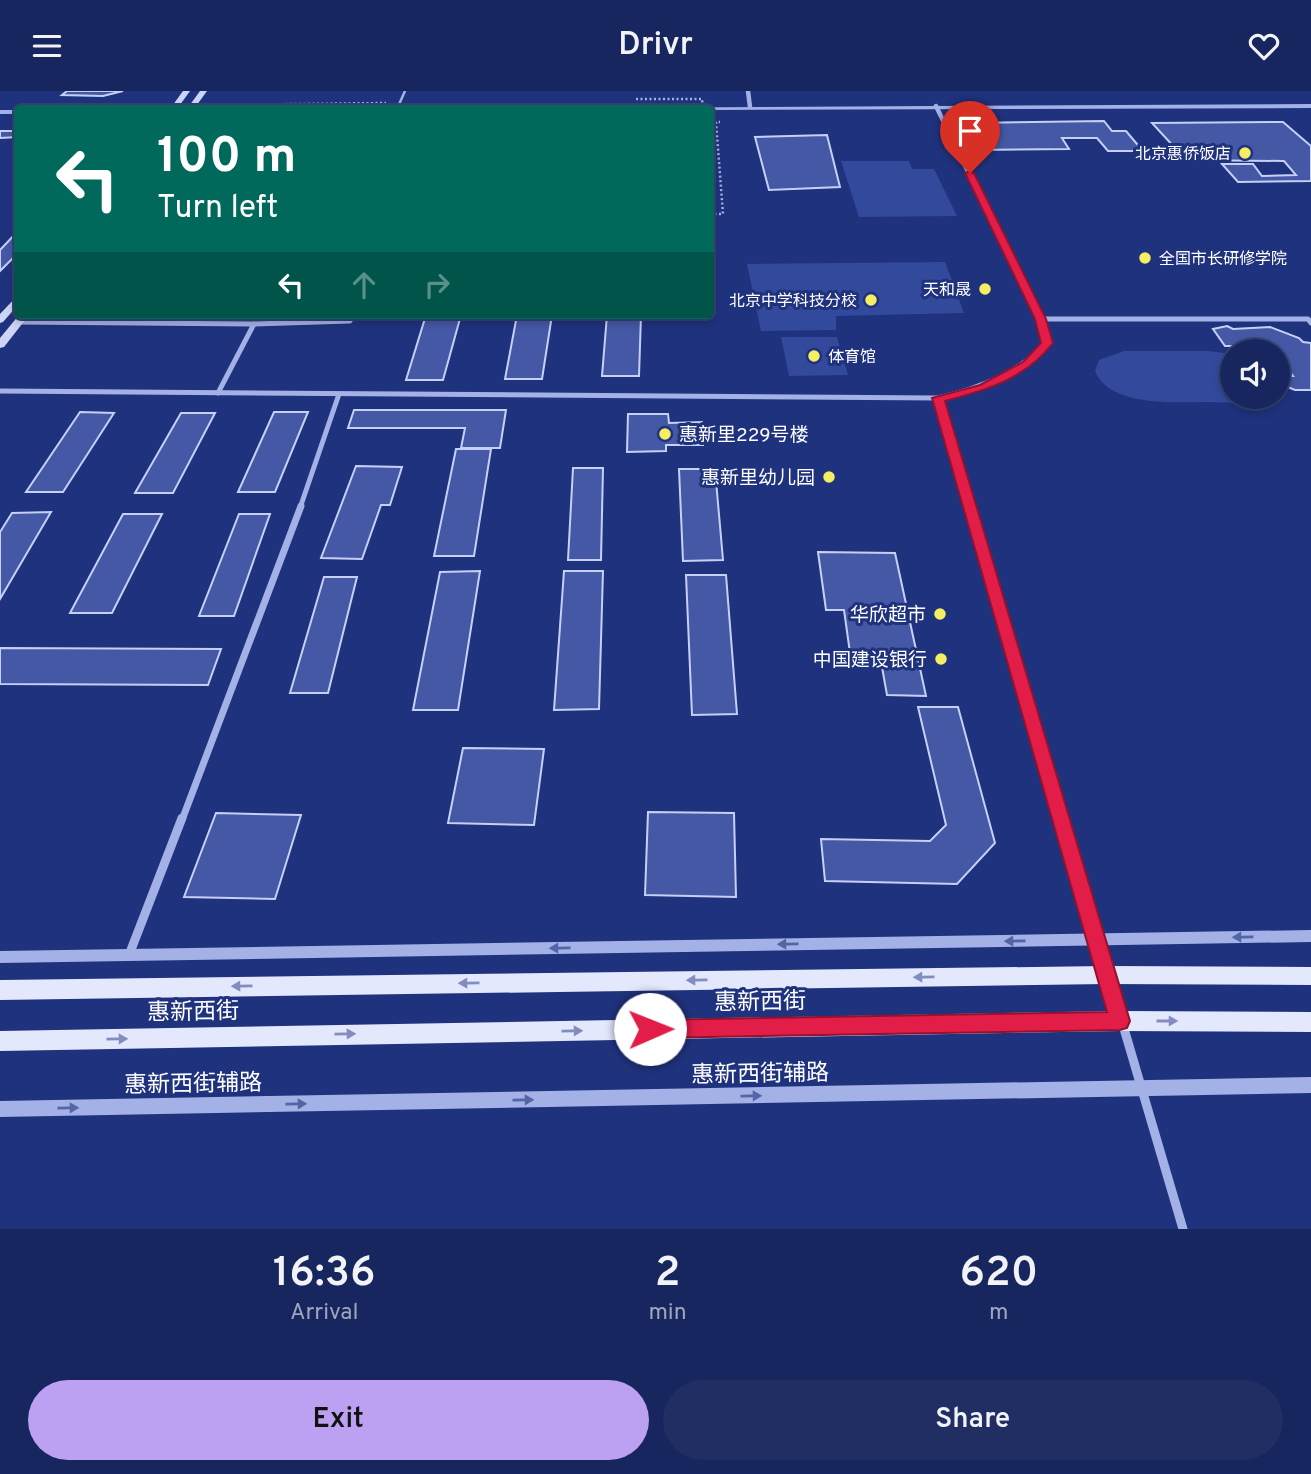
<!DOCTYPE html>
<html lang="en">
<head>
<meta charset="utf-8">
<style>
	:root { --surface:#17265e; --page:#202e64; --text:#f1f3f6; --muted:#9ea5bc; --line:#364373; --accent:#bca0f2 }
	body { margin:0; font-family:Overpass,"Noto Sans SC",sans-serif; background:var(--page); color:var(--text); height:100vh; display:flex; flex-direction:column; font-size:26px; white-space:nowrap }
	* { box-sizing:border-box; margin:0 }
	p { font-size:23px; color:var(--muted) }
	.icon { flex:none; width:38px; height:38px; fill:none; stroke:currentColor; stroke-width:2; stroke-linecap:round; stroke-linejoin:round }
	.map { position:relative; height:1138px; overflow:hidden }
	.details { display:flex; flex-direction:column; background:var(--surface); flex:1 }
	.details>* { flex:none }
	.top-card { position:absolute; left:14px; top:14px; width:700px; height:214px; border-radius:7px; box-shadow:0 4px 10px #0003,0 0 0 2px var(--line); background:#00695c; color:#fff; overflow:hidden }
	.fabs { position:absolute; left:1220px; top:248px; display:grid; gap:14px }
	.fabs a { display:grid; place-items:center; width:70px; height:70px; border-radius:50%; background:var(--surface); box-shadow:0 4px 10px #0003,0 0 0 2px var(--line); font-size:35px }
	.pin { position:absolute; display:grid; place-items:center; width:60px; height:60px; color:#fff; margin:-72px -30px; border-radius:50% 50% 50% 0; rotate:-45deg; box-shadow:0 0 7px #0007 }
	.pin .icon { rotate:45deg }
	.me { position:absolute; width:77px; margin:-38px; rotate:89deg; stroke-linejoin:round; filter:drop-shadow(0 0 5px #0008) }
	.turn { display:flex; align-items:center; gap:24px; height:147px; padding:0 28px; font-size:32px }
	.turn .icon { width:91px; height:91px; stroke-width:2.5 }
	.turn b { display:block; font-size:49px; line-height:60px }
	.lanes { display:flex; align-items:center; height:66px; padding:0 28px; background:#0003; justify-content:center; gap:35px; direction:ltr }
	.lanes .off { opacity:.35 }
	.eta { display:flex; justify-content:space-evenly; align-items:center; height:119px; text-align:center }
	.eta b { font-size:42px; font-weight:600; line-height:49px }
	.button { display:flex; gap:14px; margin-top:auto; padding:14px 28px }
	.button a { flex:1; height:80px; border-radius:42px; background:var(--accent); color:#111; font-size:28px; font-weight:600; line-height:80px; text-align:center }
	.button a+a { background:var(--page); color:var(--text) }
	header { display:flex; justify-content:space-between; align-items:center; height:91px; padding:0 28px; background:var(--surface); font-size:32px; font-weight:600 }
	.map>svg:first-child { display:block }
</style>
</head>
<body>
<header><svg class="icon" aria-label="menu" viewBox="0 0 24 24"><path d="M4 6h16M4 12h16M4 18h16"/></svg>Drivr<svg class="icon" aria-label="heart" viewBox="0 0 24 24"><path d="M12 20l-8-8c-3-5 5-10 8-4 3-6 11-1 8 4z"/></svg></header>
<div class="map">
<svg width="1311" height="1138" viewBox="0 0 1311 1138">
	<rect width="100%" height="100%" fill="#1f327d"/>
	<g fill="#32499c">
		<polygon points="841,70 909,70 912,78 934,78 957,125 859,126"/>
		<polygon points="945,171 964,222 836,225 836,239 761,240 747,173"/>
		<polygon points="781,246 837,246 848,284 789,285"/>
		<path d="M1124,260H1208L1232,263V306H1265C1250,315 1228,311 1211,311C1178,311 1110,317 1095,280L1099,269Z"/>
	</g>
	<g fill="#4458a5" stroke="#c6d0f6" stroke-width="2">
		<polygon points="67,0 123,0 103,5 62,4"/>
		<polygon points="1104,30 1112,40 1126,40 1143,60 1108,60 1097,47 1062,47 1069,58 974,59 960,35 967,32"/>
		<polygon points="1283,31 1311,55 1311,90 1238,91 1222,73 1253,73 1262,85 1296,84 1284,70 1186,69 1152,32"/>
		<polygon points="0,40 18,40 18,46 0,47"/>
		<polygon points="827,44 840,96 769,99 755,46"/>
		<polygon points="18,140 18,162 0,180 0,159"/>
		<polygon points="141,224 172,224 169,228 138,228"/>
		<polygon points="426,224 461,224 443,289 406,289"/>
		<polygon points="517,224 552,224 542,288 505,288"/>
		<polygon points="607,224 641,224 639,285 602,285"/>
		<polygon points="1227,235 1233,238 1270,236 1299,247 1303,251 1311,252 1311,299 1295,299 1278,292 1278,285 1293,285 1270,255 1225,255 1213,238"/>
		<polygon points="354,319 506,319 500,357 461,357 465,337 348,337"/>
		<polygon points="80,321 114,322 63,401 26,401"/>
		<polygon points="274,321 308,321 275,401 238,401"/>
		<polygon points="181,322 215,322 173,402 135,402"/>
		<polygon points="628,323 668,323 669,332 702,331 703,354 666,354 666,360 627,361"/>
		<polygon points="456,358 491,358 474,465 434,465"/>
		<polygon points="356,375 402,376 390,414 381,414 362,468 321,467"/>
		<polygon points="573,377 603,377 601,469 568,469"/>
		<polygon points="679,378 715,378 723,469 683,470"/>
		<polygon points="51,421 0,508 0,441 12,422"/>
		<polygon points="123,423 162,423 112,522 70,522"/>
		<polygon points="239,423 270,423 234,525 199,525"/>
		<polygon points="818,461 895,462 926,605 887,604 882,576 852,576 844,519 826,519"/>
		<polygon points="480,480 458,619 413,619 440,481"/>
		<polygon points="564,480 603,480 599,618 554,619"/>
		<polygon points="686,484 726,484 737,623 692,624"/>
		<polygon points="324,486 357,486 328,602 290,602"/>
		<polygon points="0,557 221,558 208,594 0,593"/>
		<polygon points="918,616 958,616 995,752 957,793 825,790 821,748 930,750 946,734"/>
		<polygon points="463,657 544,658 534,734 448,732"/>
		<polygon points="648,721 734,722 736,806 645,804"/>
		<polygon points="216,722 301,724 275,808 184,806"/>
	</g>
	<g fill="none" stroke-linecap="round" stroke-linejoin="round">
		<g stroke="#a3b1e7" stroke-width="2.5" stroke-dasharray="2 2.5" stroke-linecap="butt">
			<polyline points="209,14 386,12"/>
			<polyline points="24,15 162,14"/>
			<polyline points="710,123 723,123 716,31 720,31"/>
		</g>
		<polyline stroke="#a3b1e7" stroke-width="2.5" points="397,18 405,0"/>
		<g stroke="#a3b1e7" stroke-width="4.5">
			<polyline points="748,0 750,16"/>
			<polyline points="936,15 1017,181"/>
		</g>
		<g stroke="#a3b1e7" stroke-width="5">
			<polyline points="1040,228 1308,228 1311,232"/>
			<polyline points="18,231 254,233 218,302"/>
			<polyline points="254,233 350,230 353,224"/>
			<path d="M0,300L938,307C981,297 1016,283 1047,252L1040,228L1016,179"/>
			<polyline points="938,307 971,417"/>
			<polyline points="300,417 339,303"/>
		</g>
		<g stroke="#a3b1e7" stroke-width="7">
			<polyline points="970,415 1062,729"/>
			<polyline points="182,729 301,415"/>
		</g>
		<g stroke="#a3b1e7" stroke-width="9">
			<polyline points="1062,727 1183,1138"/>
			<polyline points="129,864 182,727"/>
		</g>
		<g fill="#a3b1e7" fill-rule="evenodd">
			<polygon points="1311,13 1311,17 710,19 399,18"/>
			<rect x="0" y="19" width="18" height="4"/>
			<polygon points="1311,839 1311,851 0,872 0,860"/>
			<polygon points="1311,986 1311,1002 0,1026 0,1010"/>
		</g>
		<g fill="#cdd5f6" fill-rule="evenodd">
			<polygon points="183,0 190,0 177,18 170,18"/>
			<polygon points="200,0 207,0 194,18 187,18"/>
			<polygon points="18,204 18,214 3,231 0,232 0,223"/>
			<polygon points="19,224 29,224 4,256 0,257 0,247"/>
		</g>
		<g fill="#e4e8fd" fill-rule="evenodd">
			<polygon points="1106,875 1311,876 1311,894 1106,893 0,909 0,889"/>
			<polygon points="1120,920 1311,921 1311,941 1120,940 0,960 0,940"/>
		</g>
		<polyline stroke="#a3b1e7" stroke-width="2.5" stroke-dasharray="2 2.5" stroke-linecap="butt" points="636,8 702,8 703,18"/>
	</g>
	<defs><path id="oneway-solid" d="M-6-.8H1V-3.2L6.5 0L1 3.2V.8H-6Z" transform="scale(1.75)"/></defs>
	<g fill="#5465a7">
		<use href="#oneway-solid" transform="translate(1243 846) rotate(179)"/>
		<use href="#oneway-solid" transform="translate(1015 850) rotate(179)"/>
		<use href="#oneway-solid" transform="translate(788 853) rotate(179)"/>
		<use href="#oneway-solid" transform="translate(560 857) rotate(179)"/>
		<use href="#oneway-solid" transform="translate(751 1005) rotate(-1)"/>
		<use href="#oneway-solid" transform="translate(523 1009) rotate(-1)"/>
		<use href="#oneway-solid" transform="translate(296 1013) rotate(-1)"/>
		<use href="#oneway-solid" transform="translate(68 1017) rotate(-1)"/>
	</g>
	<g fill="#828dbd">
		<use href="#oneway-solid" transform="translate(924 886) rotate(179)"/>
		<use href="#oneway-solid" transform="translate(697 889) rotate(179)"/>
		<use href="#oneway-solid" transform="translate(469 892) rotate(179)"/>
		<use href="#oneway-solid" transform="translate(242 895) rotate(179)"/>
		<use href="#oneway-solid" transform="translate(1167 930)"/>
		<use href="#oneway-solid" transform="translate(572 940) rotate(-1)"/>
		<use href="#oneway-solid" transform="translate(345 943) rotate(-1)"/>
		<use href="#oneway-solid" transform="translate(117 948) rotate(-1)"/>
	</g>
	<path fill="#e11d48" stroke="#92132f" stroke-width="2" d="M970,80L974,82L1046,228L1053,252C1025,288 987,299 945,310L1130,930L1127,937L1120,939L650,947L643,945L640,938L643,932L650,929L1107,921L932,307L980,294L1023,271L1041,252L1035,228L965,82Z"/>
	<g fill="#f5ee63" stroke="#1f327d" stroke-width="2.5">
		<circle cx="1245" cy="62" r="7"/>
		<circle cx="1145" cy="167" r="7"/>
		<circle cx="985" cy="198" r="7"/>
		<circle cx="871" cy="209" r="7"/>
		<circle cx="814" cy="265" r="7"/>
		<circle cx="665" cy="343" r="7"/>
		<circle cx="829" cy="386" r="7"/>
		<circle cx="940" cy="523" r="7"/>
		<circle cx="941" cy="568" r="7"/>
	</g>
	<g text-anchor="middle" stroke-width="6" stroke-linejoin="round" paint-order="stroke">
		<g font-size="16" fill="#fff" stroke="#1f327d" text-anchor="end">
			<text x="1231" y="68">北京惠侨饭店</text>
			<text x="1159" y="173" text-anchor="start">全国市长研修学院</text>
			<text x="971" y="204">天和晟</text>
			<text x="857" y="215">北京中学科技分校</text>
			<text x="828" y="271" text-anchor="start">体育馆</text>
		</g>
		<g font-size="19" fill="#fff" stroke="#1f327d" text-anchor="end">
			<text x="679" y="350" text-anchor="start">惠新里229号楼</text>
			<text x="815" y="393">惠新里幼儿园</text>
			<text x="926" y="530">华欣超市</text>
			<text x="927" y="575">中国建设银行</text>
		</g>
		<g font-size="23" fill="#fff" stroke="#1f327d">
			<text transform="translate(760 910) rotate(-1)" y="8">惠新西街</text>
			<text transform="translate(193 920) rotate(-1)" y="8">惠新西街</text>
			<text transform="translate(760 982) rotate(-1)" y="8">惠新西街辅路</text>
			<text transform="translate(193 992) rotate(-1)" y="8">惠新西街辅路</text>
		</g>
	</g>
</svg>
<div class="fabs">
<a><svg class="icon" aria-label="sound" viewBox="0 0 24 24"><path d="M4 9h4l5-4v14l-5-4H4zM17 9q2 3 0 6"/></svg></a>
</div>
<div class="pin" style="left:970px;top:82px;background:#d93025"><svg class="icon" aria-label="arrive" viewBox="0 0 24 24"><path d="M6 21V4h12l-3 4 3 4H6"/></svg></div>
<svg class="me" style="left:650px;top:938px" viewBox="-20 -20 40 40"><circle r="19" fill="#fff"/><path d="M0-13L10 11 0 6-10 11z" fill="#e11d48"/></svg>
<div class="top-card">
<div class="turn"><svg class="icon" aria-label="left" viewBox="0 0 24 24"><path d="M17 20v-9H6M10 6l-5 5 5 5"/></svg><div><b>100 m</b>Turn left</div></div>
<div class="lanes"><svg class="icon" aria-label="left" viewBox="0 0 24 24"><path d="M17 20v-9H6M10 6l-5 5 5 5"/></svg><svg class="icon off" aria-label="ahead" viewBox="0 0 24 24"><path d="M12 20V5M6 11l6-6 6 6"/></svg><svg class="icon off" aria-label="right" viewBox="0 0 24 24"><path d="M7 20v-9h11M14 6l5 5-5 5"/></svg></div>
</div>
</div>
<section class="details">
<div class="eta">
<div><b>16:36</b><p>Arrival</p></div>
<div><b>2</b><p>min</p></div>
<div><b>620</b><p>m</p></div>
</div>
<div class="button"><a>Exit</a><a>Share</a></div>
</section>
</body>
</html>
